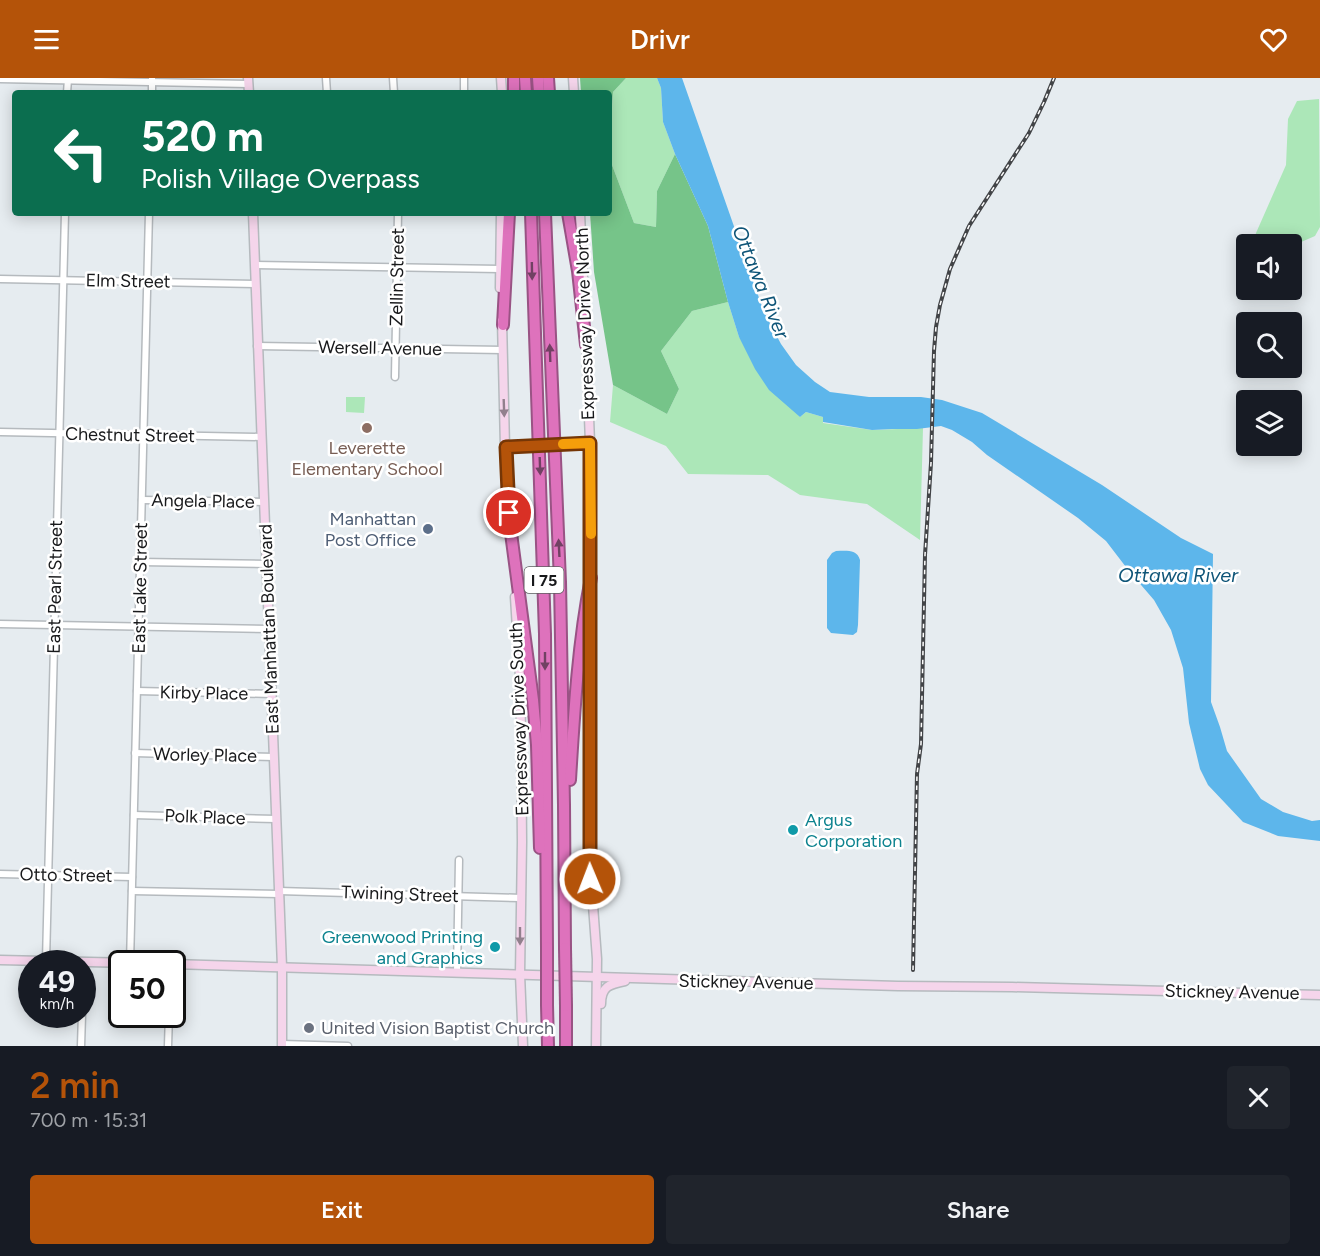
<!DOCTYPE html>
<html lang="en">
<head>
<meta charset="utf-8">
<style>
	:root { --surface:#171b24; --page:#20242c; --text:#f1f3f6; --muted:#9ea1a6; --accent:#b45309 }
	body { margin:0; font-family:Figtree,sans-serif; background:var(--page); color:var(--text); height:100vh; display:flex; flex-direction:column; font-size:22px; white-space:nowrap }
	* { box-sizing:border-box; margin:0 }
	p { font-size:20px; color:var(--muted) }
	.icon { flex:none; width:33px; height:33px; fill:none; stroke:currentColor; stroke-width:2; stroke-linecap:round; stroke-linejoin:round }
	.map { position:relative; height:968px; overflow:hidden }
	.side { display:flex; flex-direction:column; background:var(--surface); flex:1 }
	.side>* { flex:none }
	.top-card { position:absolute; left:12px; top:12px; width:600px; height:126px; border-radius:6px; box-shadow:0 3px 15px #0003; background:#0b6e4f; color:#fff; overflow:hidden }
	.fabs { position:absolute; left:1236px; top:156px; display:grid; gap:12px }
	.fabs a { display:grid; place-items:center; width:66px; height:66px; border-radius:6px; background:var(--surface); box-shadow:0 3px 15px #0003; font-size:30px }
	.speed { position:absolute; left:18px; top:872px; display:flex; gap:12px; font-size:30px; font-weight:700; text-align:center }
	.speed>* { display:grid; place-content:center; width:78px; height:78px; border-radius:50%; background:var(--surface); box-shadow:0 3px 15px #0003; line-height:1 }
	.speed small { font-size:15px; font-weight:400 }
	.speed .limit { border:3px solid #111; border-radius:9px; background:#fff; color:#111 }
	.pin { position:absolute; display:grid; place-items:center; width:51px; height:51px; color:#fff; margin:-26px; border:3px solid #fff; border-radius:50%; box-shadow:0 2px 6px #0007 }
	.me { position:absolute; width:66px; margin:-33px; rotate:359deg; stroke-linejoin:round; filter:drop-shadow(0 0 4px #0008) }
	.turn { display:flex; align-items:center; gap:21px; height:126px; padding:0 30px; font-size:27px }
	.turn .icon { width:78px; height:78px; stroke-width:2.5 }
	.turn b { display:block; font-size:42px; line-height:51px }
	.round { display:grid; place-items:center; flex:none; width:63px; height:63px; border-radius:6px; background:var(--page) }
	.head { display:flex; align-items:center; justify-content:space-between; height:102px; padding:0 30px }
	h1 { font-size:36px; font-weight:600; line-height:45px; color:var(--accent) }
	.button { display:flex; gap:12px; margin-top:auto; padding:12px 30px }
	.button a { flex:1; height:69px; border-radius:6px; background:var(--accent); color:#fff; font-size:24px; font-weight:600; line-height:69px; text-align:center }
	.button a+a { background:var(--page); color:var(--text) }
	header { display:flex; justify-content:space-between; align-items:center; height:78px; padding:0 30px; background:var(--accent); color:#fff; font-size:27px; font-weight:600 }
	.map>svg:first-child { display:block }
</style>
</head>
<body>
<header><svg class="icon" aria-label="menu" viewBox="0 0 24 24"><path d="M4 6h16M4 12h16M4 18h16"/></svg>Drivr<svg class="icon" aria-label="heart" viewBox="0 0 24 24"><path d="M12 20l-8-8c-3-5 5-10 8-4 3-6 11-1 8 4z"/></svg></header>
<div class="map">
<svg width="1320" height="968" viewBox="0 0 1320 968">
	<rect width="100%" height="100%" fill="#e6ecf0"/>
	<g fill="#ace7b8">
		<polygon points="626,0 657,0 661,10 663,44 675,76 657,113 656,149 634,145 612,87 611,43 613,14"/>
		<polygon points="1319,21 1320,149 1315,158 1292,168 1292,166 1253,166 1256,155 1286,87 1288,41 1297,23"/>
		<polygon points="728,224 739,259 800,339 806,334 823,339 823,345 872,352 923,350 920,462 867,426 800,417 768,397 688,396 666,368 610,344 613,307 667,336 679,311 661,273 692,233"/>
		<polygon points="346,319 365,319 364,335 346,334"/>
	</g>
	<polygon fill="#76c489" points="580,0 626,0 613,14 611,43 612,87 634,145 656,149 657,113 675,76 708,148 728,224 692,233 661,273 679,311 667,336 613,307 594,194 590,135 609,135 609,15 581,15"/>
	<g fill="#5db6eb">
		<polygon points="657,0 682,0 764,234 781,266 796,287 815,304 830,314 869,319 921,319 942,322 982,335 1102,407 1181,460 1213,476 1211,624 1220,649 1227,673 1261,721 1283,734 1312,743 1320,742 1320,763 1278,758 1243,744 1208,707 1200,691 1189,645 1183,590 1171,552 1154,522 1129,493 1106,463 1078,440 987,377 972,364 952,352 941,348 917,351 892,351 872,352 823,344 823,339 806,334 800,339 769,312 755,291 739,259 728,224 708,148 675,76 663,44 661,10"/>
		<path d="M836,473C846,473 857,471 860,482L858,547L857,554L853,557L831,555L827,550V482L832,475Z"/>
	</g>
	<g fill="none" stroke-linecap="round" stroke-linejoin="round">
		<defs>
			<g id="street">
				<polyline points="326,0 327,15"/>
				<polyline points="393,0 394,15"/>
				<polyline points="0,1 248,6"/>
				<polyline points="67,15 68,1"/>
				<polyline points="152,15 152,0"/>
				<polyline points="464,15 464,0"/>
				<polyline points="255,187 500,191"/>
				<polyline points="0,201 255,206"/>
				<polyline points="257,268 503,272"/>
				<polyline points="395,299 398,135"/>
				<polyline points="0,354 261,359"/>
				<polyline points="142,422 264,424"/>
				<polyline points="140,484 267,486"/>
				<polyline points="0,546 270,551"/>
				<polyline points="137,613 272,616"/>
				<polyline points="135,675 274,679"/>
				<polyline points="134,737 276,741"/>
				<polyline points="0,796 132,799"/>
				<polyline points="132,813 279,816"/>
				<polyline points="279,813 521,820"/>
				<polyline points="46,883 65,135"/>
				<polyline points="130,885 149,135"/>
				<polyline points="457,894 459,782"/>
				<polyline points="82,903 83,884"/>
				<polyline points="282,966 348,968"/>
				<polyline points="81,968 82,936"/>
				<polyline points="168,968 169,936"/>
			</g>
			<g id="secondary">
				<polyline points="248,0 249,15"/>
				<polyline points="501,0 502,15"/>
				<polyline points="573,0 574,15"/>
				<polyline points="253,135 282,889 282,968"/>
				<polyline points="580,135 583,200"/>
				<polyline points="500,210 501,135"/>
				<polyline points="502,243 505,369 511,461"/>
				<polyline points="586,261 590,365 591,506"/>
				<polyline points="566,366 590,365"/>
				<polyline points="505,369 529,368"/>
				<polyline points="515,519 520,599 521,653 522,764 520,896 523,968"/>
				<polyline points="591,522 590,787 597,881 596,968"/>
				<polyline points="0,882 133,885"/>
				<polyline points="172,886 898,908 1012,909 1320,917"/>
				<path d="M601,926C601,908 610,906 625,903"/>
			</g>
			<g id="highway">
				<polyline points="525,0 526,15"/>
				<polyline points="538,0 539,15"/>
				<polyline points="548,0 549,15"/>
				<polyline points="514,15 514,0"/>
				<polyline points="531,135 545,556 547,869"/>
				<polyline points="545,135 560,504 564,727 565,870"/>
				<polyline points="568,135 578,193 586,267"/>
				<polyline points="503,247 509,135"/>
				<polyline points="511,455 533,622 537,667 540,770"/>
				<path d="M570,702C574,636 578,565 591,500"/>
				<polyline points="547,927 548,968"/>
				<polyline points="566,928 566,968"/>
			</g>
		</defs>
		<use href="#street" stroke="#b5babe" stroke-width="9"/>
		<use href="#secondary" stroke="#b5babe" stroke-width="11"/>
		<use href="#highway" stroke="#995384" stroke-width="14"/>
		<use href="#street" stroke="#fff" stroke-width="6"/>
		<use href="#secondary" stroke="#f5d5eb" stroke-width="8"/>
		<use href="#highway" stroke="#de72bc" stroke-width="10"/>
		<defs>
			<polyline id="rail" points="913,892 917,696 921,666 925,477 931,385 934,273 936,249 940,227 950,191 969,148 1029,55 1044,24 1054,0"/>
		</defs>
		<use href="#rail" stroke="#424447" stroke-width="4"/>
		<use href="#rail" stroke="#fff" stroke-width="1.5" stroke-dasharray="4.5" stroke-linecap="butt"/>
		<defs>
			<polyline id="secondary-bridge" points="529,368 566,366"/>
			<g id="highway-bridge">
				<polyline points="547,869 547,927"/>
				<polyline points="565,870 566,928"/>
			</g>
		</defs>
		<use href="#secondary-bridge" stroke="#b5babe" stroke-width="11" stroke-linecap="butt"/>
		<use href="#highway-bridge" stroke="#995384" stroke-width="14" stroke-linecap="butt"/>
		<use href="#secondary-bridge" stroke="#f5d5eb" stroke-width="8"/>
		<use href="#highway-bridge" stroke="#de72bc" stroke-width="10"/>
	</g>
	<defs><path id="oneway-solid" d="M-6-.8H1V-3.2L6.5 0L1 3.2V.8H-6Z" transform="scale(1.5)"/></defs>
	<g fill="#714163">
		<use href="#oneway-solid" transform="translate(532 193) rotate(89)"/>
		<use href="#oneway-solid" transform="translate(550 275) rotate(-92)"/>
		<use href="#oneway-solid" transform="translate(540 388) rotate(88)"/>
		<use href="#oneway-solid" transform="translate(559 470) rotate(-93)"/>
		<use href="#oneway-solid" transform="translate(545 583) rotate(90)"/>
	</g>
	<g fill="#92808d">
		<use href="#oneway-solid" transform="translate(504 330) rotate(88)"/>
		<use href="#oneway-solid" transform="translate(520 858) rotate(90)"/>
	</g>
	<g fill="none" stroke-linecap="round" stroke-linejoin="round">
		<defs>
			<polyline id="route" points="509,435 506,369 590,365 590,801"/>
		</defs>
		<use href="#route" stroke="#753606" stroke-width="15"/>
		<use href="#route" stroke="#b45309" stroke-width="10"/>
		<polyline stroke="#f59e0b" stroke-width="10" points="563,366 590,365 591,456"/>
	</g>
	<circle fill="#8d6e63" stroke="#fff" stroke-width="2" cx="367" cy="350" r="6"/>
	<circle fill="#5c6f8a" stroke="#fff" stroke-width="2" cx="428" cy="451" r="6"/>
	<g fill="#0f9aa8" stroke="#fff" stroke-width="2">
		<circle cx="793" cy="752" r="6"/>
		<circle cx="495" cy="869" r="6"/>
	</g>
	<circle fill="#6b7280" stroke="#fff" stroke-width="2" cx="309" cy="950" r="6"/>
	<g text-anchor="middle" stroke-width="5" stroke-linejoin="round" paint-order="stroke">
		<rect fill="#fff" stroke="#5d5e5f" stroke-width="1.5" x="524.5" y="489" width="39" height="26" rx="4.5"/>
		<g font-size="16" font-weight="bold" fill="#18191b">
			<text x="544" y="508">I 75</text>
		</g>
		<g font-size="18" fill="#18191b" stroke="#fff">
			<text transform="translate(397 199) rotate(-89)" y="6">Zellin Street</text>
			<text transform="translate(128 203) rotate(1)" y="6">Elm Street</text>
			<text transform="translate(585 246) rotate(-92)" y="6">Expressway Drive North</text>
			<text transform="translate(380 270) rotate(1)" y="6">Wersell Avenue</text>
			<text transform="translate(130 357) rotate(1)" y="6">Chestnut Street</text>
			<text transform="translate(203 423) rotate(1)" y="6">Angela Place</text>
			<text transform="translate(55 509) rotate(-89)" y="6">East Pearl Street</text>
			<text transform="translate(140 510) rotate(-89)" y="6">East Lake Street</text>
			<text transform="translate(269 551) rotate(-92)" y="6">East Manhattan Boulevard</text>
			<text transform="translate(204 615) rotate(1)" y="6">Kirby Place</text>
			<text transform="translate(519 641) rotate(-92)" y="6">Expressway Drive South</text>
			<text transform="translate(205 677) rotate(1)" y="6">Worley Place</text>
			<text transform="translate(205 739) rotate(2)" y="6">Polk Place</text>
			<text transform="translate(66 797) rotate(1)" y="6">Otto Street</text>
			<text transform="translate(400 816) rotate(2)" y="6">Twining Street</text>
			<text transform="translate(746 904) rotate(1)" y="6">Stickney Avenue</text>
			<text transform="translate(1232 914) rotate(1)" y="6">Stickney Avenue</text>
		</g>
		<g font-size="18" fill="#785e54" stroke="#fff">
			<text x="367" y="376">Leverette<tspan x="367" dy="21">Elementary School</tspan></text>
		</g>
		<g font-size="18" fill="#4e5e75" stroke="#fff" text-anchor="end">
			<text x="416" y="447">Manhattan<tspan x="416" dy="21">Post Office</tspan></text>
		</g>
		<g font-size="18" fill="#0d838f" stroke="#fff" text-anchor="start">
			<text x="805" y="748">Argus<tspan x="805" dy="21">Corporation</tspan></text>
			<text x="483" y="865" text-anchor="end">Greenwood Printing<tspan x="483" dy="21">and Graphics</tspan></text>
		</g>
		<g font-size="18" fill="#5b616d" stroke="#fff" text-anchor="start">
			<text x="321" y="956">United Vision Baptist Church</text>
		</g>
		<g font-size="20" font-style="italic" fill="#0f5578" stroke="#fff">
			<text transform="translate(761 204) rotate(68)" y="7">Ottawa River</text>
			<text x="1178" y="504">Ottawa River</text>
		</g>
	</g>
</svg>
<div class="fabs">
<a><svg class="icon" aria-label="sound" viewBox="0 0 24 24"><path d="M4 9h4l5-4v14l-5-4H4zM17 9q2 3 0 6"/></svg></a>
<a><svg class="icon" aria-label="search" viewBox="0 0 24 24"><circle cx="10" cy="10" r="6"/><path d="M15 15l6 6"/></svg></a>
<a><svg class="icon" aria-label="layers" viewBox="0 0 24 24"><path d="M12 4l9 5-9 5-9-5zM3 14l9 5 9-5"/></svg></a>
</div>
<div class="speed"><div>49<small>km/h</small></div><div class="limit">50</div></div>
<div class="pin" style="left:509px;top:435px;background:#d93025"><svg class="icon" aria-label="arrive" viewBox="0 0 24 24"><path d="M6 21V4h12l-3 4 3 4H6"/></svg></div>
<svg class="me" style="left:590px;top:801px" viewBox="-20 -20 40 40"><circle r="17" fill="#b45309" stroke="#fff" stroke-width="3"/><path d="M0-11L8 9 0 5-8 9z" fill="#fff"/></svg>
<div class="top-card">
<div class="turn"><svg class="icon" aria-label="left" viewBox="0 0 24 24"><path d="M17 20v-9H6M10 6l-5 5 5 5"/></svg><div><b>520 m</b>Polish Village Overpass</div></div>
</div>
</div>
<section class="side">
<div class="head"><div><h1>2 min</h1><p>700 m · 15:31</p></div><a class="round"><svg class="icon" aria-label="close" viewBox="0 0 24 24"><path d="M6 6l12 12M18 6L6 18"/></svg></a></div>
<div class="button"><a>Exit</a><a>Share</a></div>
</section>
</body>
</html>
